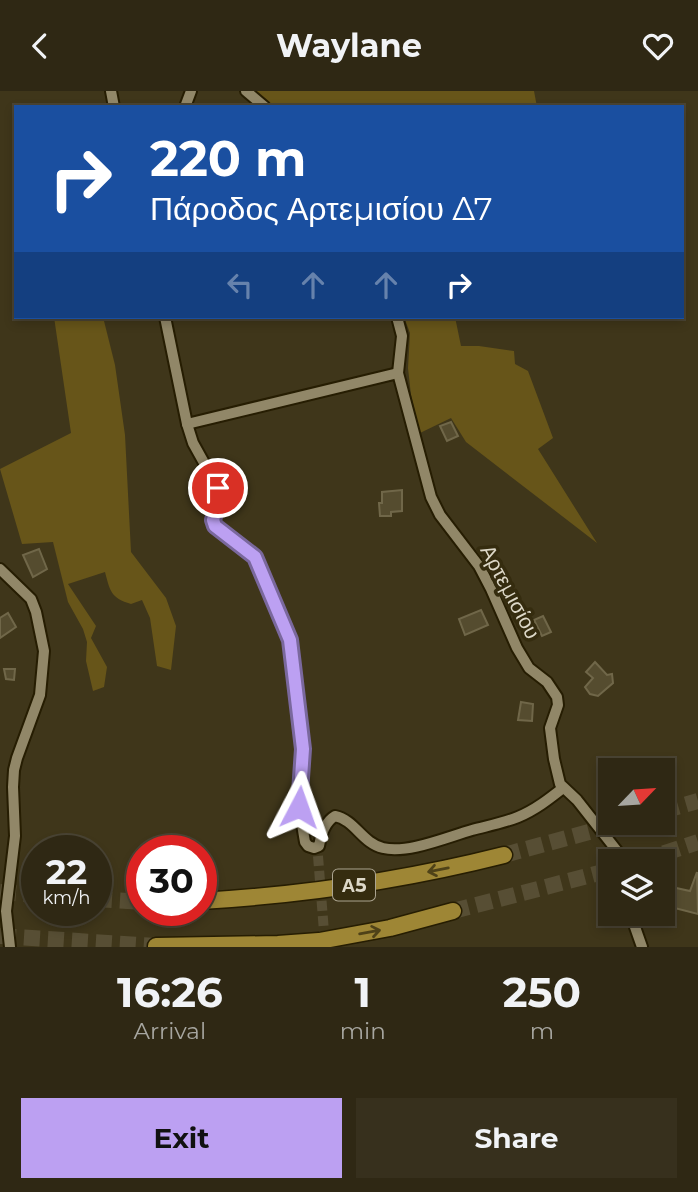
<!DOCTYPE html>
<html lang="en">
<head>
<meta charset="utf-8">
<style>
	:root { --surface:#2f2814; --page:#37301d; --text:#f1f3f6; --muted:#a7a6a0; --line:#4a4434; --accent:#bca0f2 }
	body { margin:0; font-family:Montserrat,sans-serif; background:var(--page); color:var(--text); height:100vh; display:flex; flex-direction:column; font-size:26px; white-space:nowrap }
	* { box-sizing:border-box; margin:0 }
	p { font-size:23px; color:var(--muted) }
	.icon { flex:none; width:38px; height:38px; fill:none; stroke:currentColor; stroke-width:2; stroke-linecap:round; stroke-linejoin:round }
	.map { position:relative; height:856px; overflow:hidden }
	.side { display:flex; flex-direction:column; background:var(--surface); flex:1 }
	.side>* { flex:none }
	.hud { position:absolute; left:14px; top:14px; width:670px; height:214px; border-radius:0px; box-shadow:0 4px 10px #0003,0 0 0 2px var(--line); background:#1a4fa0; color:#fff; overflow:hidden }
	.needle { width:46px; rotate:65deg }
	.controls { position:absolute; left:598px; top:667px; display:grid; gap:14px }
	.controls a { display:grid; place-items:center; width:77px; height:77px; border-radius:0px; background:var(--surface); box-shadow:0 4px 10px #0003,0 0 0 2px var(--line); font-size:35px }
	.speed { position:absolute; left:21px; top:744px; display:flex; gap:14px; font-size:35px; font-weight:700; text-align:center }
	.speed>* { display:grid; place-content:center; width:91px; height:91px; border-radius:50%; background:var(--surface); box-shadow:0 4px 10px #0003,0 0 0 2px var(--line); line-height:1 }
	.speed small { font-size:18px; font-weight:400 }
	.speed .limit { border:10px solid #d22; background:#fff; color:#111 }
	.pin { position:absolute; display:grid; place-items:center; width:60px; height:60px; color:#fff; margin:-30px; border:4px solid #fff; border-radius:50%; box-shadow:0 2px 7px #0007 }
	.me { position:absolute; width:77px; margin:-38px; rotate:4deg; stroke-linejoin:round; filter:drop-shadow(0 0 5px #0008) }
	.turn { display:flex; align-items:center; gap:24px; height:147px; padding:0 21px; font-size:32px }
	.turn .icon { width:91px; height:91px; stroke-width:2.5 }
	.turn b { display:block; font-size:49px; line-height:60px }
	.lanes { display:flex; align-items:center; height:66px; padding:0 21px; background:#0003; justify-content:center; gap:35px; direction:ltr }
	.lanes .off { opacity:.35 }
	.eta { display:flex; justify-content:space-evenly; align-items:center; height:119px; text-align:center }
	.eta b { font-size:42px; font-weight:700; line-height:49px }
	.button { display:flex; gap:14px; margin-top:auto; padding:14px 21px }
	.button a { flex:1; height:80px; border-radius:0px; background:var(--accent); color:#111; font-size:28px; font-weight:700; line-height:80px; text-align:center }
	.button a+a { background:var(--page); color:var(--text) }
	header { display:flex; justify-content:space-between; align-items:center; height:91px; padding:0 21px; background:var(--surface); font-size:32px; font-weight:700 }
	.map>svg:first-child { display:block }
</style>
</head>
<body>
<header><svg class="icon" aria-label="back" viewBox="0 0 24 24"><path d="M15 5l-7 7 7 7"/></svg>Waylane<svg class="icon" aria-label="heart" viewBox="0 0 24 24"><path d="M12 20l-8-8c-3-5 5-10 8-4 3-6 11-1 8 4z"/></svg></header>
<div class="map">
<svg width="698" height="856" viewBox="0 0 698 856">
	<rect width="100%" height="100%" fill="#3f361a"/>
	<g fill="#675519">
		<polygon points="251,0 534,0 537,16 272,16 261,9"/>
		<path d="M54,226H103L115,274L125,344L131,461L166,507L176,535L171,579L157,575L150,527L142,509L131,513C111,507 110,500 105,481L68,493L96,535L91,547L107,576L104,596L93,600L86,570L87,551L83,538L68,511L53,451L22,453L0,378L71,342Z"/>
		<polygon points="404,226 455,226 461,255 479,255 514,260 515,273 528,280 553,347 538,358 597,452 466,351 451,327 420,342 411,304 408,277 410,242"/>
	</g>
	<g fill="#554c2f" stroke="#706749" stroke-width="2">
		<polygon points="451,331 458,345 447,350 440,335"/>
		<polygon points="402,399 402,420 391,421 391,425 380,425 379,412 382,412 382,401"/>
		<polygon points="39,458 47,478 33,486 23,464"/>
		<polygon points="481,519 488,534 465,544 459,528"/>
		<polygon points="8,522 16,536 0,547 0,527"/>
		<polygon points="543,525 551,541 542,545 534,529"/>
		<polygon points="595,571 607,584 612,583 613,592 598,605 590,603 585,596 593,587 586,581"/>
		<polygon points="4,578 15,578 14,589 6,588"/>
		<polygon points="521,611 533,613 532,630 518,629"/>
		<polygon points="621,668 628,679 611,679 611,693 602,681"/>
		<polygon points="697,781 698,823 663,814 667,795 690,800"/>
	</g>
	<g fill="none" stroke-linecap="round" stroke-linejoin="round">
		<polyline stroke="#574e34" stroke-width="10" stroke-dasharray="10 5" stroke-linecap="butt" points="318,765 325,853"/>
		<g stroke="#574e34" stroke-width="16" stroke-dasharray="16 8" stroke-linecap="butt">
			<polyline points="663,720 698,710"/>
			<polyline points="504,764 622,732"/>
			<polyline points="641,770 698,751"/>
			<polyline points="0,801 37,804"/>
			<polyline points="96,808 142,811"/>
			<polyline points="453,820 611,779"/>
			<polyline points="0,845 156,855"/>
		</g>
		<defs>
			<g id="minor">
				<polyline points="111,0 114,16"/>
				<polyline points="246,0 265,16"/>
				<polyline points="185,16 191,0"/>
				<path d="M165,226L187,333L193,352L218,397L219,409L213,429L215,435L255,466L290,549L304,658L299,716L305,751L308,755L314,757L319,755C321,743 325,731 335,725C355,729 362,752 383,757C408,763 447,746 472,739C487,735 503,732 518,726C535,719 549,708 563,697"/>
				<polyline points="397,226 402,245 398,282 431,406 440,424 479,475 491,498 517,557 529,577 547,591 557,606 558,614 550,637 554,668 560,693 577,709 625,770"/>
				<polyline points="187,333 398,282"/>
				<polyline points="0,478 31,508 36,521 44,560 40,604 17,667 14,679 13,696 15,745 6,820 10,856"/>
				<polyline points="634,822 635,836 642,856"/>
			</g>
			<g id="highway">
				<path d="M201,810C303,804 405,789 504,764"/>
				<polyline points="156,855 278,853 319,850 390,837 453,820"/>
			</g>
		</defs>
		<use href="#minor" stroke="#261d02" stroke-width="14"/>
		<use href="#highway" stroke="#261d02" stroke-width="19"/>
		<use href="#minor" stroke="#918768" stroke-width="10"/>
		<use href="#highway" stroke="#9e8635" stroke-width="16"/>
	</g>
	<defs><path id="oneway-shaft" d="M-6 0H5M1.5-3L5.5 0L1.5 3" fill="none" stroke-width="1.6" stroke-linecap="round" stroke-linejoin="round" transform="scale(1.75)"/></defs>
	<g stroke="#4f4218">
		<use href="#oneway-shaft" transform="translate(438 779) rotate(169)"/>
		<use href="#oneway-shaft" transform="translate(370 841) rotate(-10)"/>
	</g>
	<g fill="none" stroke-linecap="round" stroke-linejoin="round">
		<defs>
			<polyline id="route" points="218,397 219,409 213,429 215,435 255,466 290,549 303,658 299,716"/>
		</defs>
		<use href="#route" stroke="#7a689d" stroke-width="18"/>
		<use href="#route" stroke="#bca0f2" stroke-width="12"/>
	</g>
	<g text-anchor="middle" stroke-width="7" stroke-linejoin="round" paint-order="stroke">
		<rect fill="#352c0f" stroke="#aba490" stroke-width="2" x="333" y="778.5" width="42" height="31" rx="5"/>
		<g font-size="19" font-weight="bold" fill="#ddd8c8">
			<text x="354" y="801">Α5</text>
		</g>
		<g font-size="21" fill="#ddd8c8" stroke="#352c0f">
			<text transform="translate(510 501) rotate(62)" y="7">Αρτεμισίου</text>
		</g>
	</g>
</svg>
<div class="controls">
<a><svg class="needle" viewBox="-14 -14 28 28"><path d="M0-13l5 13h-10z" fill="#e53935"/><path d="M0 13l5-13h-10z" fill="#a7a6a0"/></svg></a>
<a><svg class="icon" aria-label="layers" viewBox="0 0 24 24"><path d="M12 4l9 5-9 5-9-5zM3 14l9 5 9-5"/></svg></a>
</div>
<div class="speed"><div>22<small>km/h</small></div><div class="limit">30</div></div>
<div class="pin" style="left:218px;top:397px;background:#d93025"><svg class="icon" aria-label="arrive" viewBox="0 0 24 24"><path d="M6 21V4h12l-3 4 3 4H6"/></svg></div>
<svg class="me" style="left:299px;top:716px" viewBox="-20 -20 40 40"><path d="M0-17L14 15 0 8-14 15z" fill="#bca0f2" stroke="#fff" stroke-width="4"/></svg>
<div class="hud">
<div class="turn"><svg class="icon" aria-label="right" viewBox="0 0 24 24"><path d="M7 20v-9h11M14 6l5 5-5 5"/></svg><div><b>220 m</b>Πάροδος Αρτεμισίου Δ7</div></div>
<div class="lanes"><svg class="icon off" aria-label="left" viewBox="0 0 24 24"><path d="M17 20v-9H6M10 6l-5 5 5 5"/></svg><svg class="icon off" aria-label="ahead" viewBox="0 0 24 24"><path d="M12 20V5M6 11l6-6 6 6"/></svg><svg class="icon off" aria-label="ahead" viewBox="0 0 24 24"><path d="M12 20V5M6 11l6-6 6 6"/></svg><svg class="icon" aria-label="right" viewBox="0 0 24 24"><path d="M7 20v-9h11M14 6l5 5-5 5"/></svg></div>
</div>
</div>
<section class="side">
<div class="eta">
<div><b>16:26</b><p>Arrival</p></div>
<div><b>1</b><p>min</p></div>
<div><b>250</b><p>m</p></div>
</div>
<div class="button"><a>Exit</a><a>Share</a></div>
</section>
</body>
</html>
